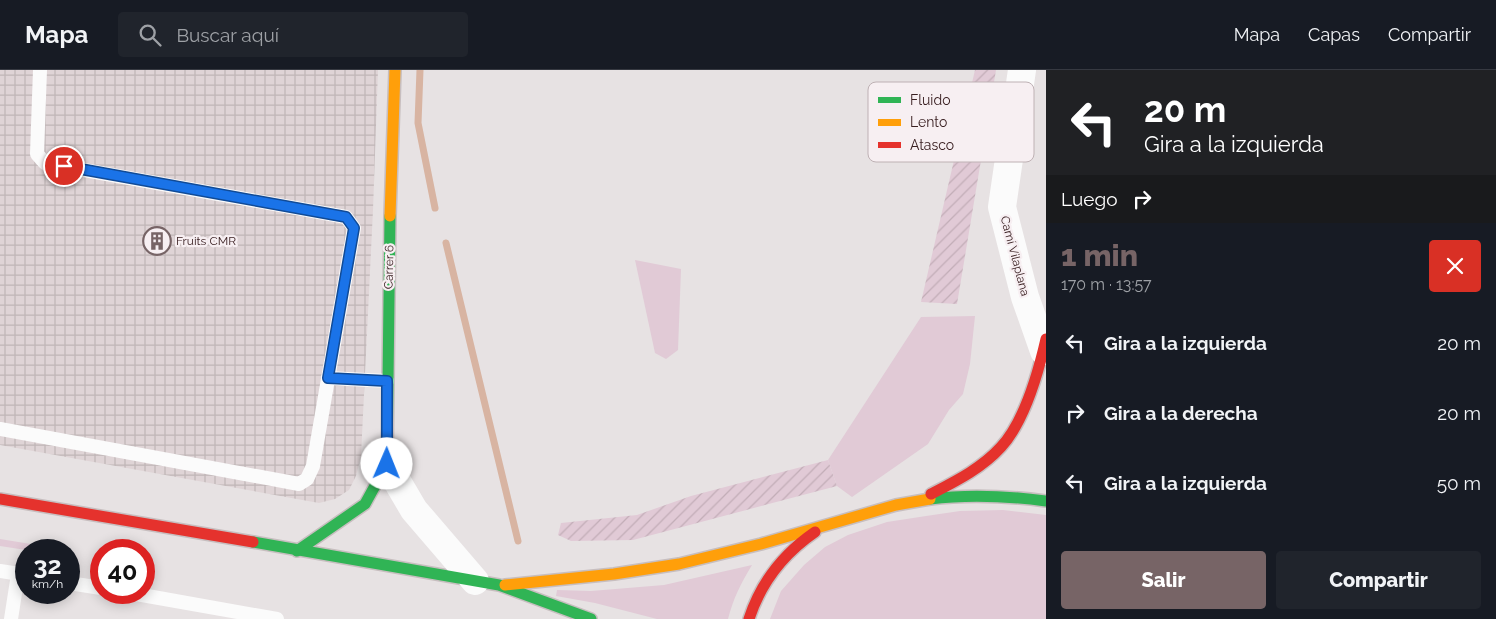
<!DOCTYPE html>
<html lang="es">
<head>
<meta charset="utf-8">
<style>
	:root { --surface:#171b24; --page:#20242c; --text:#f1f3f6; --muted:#9ea1a6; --line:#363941; --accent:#776466 }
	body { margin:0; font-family:Raleway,sans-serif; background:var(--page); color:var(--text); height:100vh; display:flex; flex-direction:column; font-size:19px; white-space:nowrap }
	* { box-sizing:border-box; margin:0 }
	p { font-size:16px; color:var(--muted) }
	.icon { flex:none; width:28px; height:28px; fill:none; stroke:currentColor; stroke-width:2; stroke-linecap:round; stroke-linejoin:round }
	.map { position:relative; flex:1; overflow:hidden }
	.details { display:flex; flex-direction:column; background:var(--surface); width:450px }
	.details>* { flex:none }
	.guide { background:#202124; color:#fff; overflow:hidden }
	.speed { position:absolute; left:15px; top:469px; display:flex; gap:10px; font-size:25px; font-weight:700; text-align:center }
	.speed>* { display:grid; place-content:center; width:65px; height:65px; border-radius:50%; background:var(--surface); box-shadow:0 2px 12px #0003; line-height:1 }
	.speed small { font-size:12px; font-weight:400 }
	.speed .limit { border:8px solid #d22; background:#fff; color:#111 }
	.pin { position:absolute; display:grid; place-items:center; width:42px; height:42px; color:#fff; margin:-21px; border:2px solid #fff; border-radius:50%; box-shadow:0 1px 5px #0007 }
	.me { position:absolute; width:55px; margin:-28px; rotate:1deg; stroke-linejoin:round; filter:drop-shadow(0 0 4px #0008) }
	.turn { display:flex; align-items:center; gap:18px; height:105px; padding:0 15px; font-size:22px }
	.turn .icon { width:65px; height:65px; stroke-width:2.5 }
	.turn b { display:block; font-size:35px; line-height:42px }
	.then { display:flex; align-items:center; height:48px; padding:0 15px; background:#0003; gap:10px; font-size:19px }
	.round { display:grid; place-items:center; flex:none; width:52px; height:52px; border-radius:5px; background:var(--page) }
	.headline { display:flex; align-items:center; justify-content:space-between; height:85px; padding:0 15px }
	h1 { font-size:30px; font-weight:800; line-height:38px; color:var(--accent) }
	.action { display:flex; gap:10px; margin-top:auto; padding:10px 15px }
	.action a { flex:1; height:58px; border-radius:5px; background:var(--accent); color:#fff; font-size:20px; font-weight:800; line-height:58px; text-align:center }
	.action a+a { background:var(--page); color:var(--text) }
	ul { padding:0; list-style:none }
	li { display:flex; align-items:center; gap:15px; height:70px; padding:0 15px }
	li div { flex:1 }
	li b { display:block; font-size:19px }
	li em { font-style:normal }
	header { display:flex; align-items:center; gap:30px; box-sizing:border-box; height:70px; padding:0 25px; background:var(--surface); border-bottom:1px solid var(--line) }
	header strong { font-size:24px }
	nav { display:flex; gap:28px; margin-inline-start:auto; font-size:18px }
	.search { width:350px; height:45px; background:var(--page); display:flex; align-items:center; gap:12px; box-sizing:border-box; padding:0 18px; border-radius:5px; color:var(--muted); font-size:19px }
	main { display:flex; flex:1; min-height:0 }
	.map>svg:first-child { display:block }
</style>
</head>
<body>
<header>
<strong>Mapa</strong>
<div class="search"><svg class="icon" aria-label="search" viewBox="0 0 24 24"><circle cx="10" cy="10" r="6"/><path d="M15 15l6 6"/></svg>Buscar aquí</div>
<nav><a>Mapa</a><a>Capas</a><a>Compartir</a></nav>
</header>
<main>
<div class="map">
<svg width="1046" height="549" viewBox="0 0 1046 549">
	<defs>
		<pattern id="industrial-grid" width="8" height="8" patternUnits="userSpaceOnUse" patternTransform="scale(1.25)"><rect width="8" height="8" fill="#dfd4d6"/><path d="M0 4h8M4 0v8" fill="none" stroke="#c0b6b7"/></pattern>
		<pattern id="garden-furrows" width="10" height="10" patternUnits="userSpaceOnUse" patternTransform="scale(1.25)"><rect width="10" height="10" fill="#e1cad6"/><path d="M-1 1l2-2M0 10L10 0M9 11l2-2" fill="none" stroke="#c2adb7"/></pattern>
	</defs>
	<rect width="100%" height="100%" fill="#e7e2e3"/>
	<polygon fill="url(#industrial-grid)" points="0,0 378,0 373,140 361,386 356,406 349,420 335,429 319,433 0,375"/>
	<g fill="#e1cad6">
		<polygon points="635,190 681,199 678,280 666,289 655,283"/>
		<polygon points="975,246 970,294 963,324 949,340 928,374 852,427 837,416 828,390 921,247"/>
		<polygon points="1003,440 1046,445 1046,549 770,549 781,521 804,495 825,477 848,465 887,452 926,446 960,441"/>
		<polygon points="0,469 43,476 46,479 26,480 0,476"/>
		<path d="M752,495C741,513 733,529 728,549H657L595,533L556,526L557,520L591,521L664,515Z"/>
	</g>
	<g fill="url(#garden-furrows)">
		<polygon points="975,0 996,0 957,234 921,232"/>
		<polygon points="828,390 837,416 633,470 571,471 558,465 561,453 637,445 691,426"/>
	</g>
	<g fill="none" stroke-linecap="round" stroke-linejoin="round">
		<g stroke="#d8b4a2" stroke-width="7">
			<polyline points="420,0 418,53 435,138"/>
			<polyline points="446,173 518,471"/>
		</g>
		<defs>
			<g id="fast">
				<path d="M930,429C969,424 1008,426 1046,431"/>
				<polyline points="253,472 499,515 591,549"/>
				<polyline points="297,481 365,434 387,394 390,146"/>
			</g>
			<g id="slow">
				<polyline points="390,146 395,0"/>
				<polyline points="505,515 614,504 679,494 761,474 896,435 930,429"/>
			</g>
			<g id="jam">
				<path d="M931,424C956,411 982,398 1001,377C1025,351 1038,304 1046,269"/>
				<polyline points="0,429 253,472"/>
				<path d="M749,549C761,512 783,484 815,462"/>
			</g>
		</defs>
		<use href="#fast" stroke="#c7bebf" stroke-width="14"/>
		<use href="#slow" stroke="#c7bebf" stroke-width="14"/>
		<use href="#jam" stroke="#c7bebf" stroke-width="14"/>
		<g stroke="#fbfbfb" stroke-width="14">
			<polyline points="328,308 387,311"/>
			<polyline points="0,359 299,414 307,409 313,396 354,158 346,147 45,93 37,84 40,0"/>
			<polyline points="0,501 26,505"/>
			<polyline points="69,513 101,518"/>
			<polyline points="125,522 277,549"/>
			<polyline points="11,549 18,504"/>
		</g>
		<g stroke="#fbfbfb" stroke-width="28">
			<polyline points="1022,0 1002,137 1025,227 1044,281"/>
			<polyline points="387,394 414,440 475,511"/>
		</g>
		<use href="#fast" stroke="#30b455" stroke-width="11"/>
		<use href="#slow" stroke="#ff9f0a" stroke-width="11"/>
		<use href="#jam" stroke="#e5322d" stroke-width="11"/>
	</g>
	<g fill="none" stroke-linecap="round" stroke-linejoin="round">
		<defs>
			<polyline id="route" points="64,96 346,147 354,158 328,308 387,311 387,394"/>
		</defs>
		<use href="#route" stroke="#114b97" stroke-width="12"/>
		<use href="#route" stroke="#1a73e8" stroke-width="9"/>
	</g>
	<defs>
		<symbol id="building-ring" viewBox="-11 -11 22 22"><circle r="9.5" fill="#f7eff2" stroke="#776466" stroke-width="1.5"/><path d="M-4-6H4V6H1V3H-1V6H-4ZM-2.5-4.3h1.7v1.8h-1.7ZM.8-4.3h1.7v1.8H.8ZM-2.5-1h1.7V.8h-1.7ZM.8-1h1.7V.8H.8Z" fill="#776466"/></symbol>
	</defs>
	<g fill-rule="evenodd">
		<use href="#building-ring" x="141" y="155" width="32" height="32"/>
	</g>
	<g text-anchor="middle" stroke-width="4.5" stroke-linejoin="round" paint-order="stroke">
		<g font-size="12" fill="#3a2022" stroke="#f7eff2" text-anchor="start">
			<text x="176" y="175">Fruits CMR</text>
		</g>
		<g font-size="12" fill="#3a2022" stroke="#f7eff2">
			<text transform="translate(1015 186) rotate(75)" y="4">Camí Vilaplana</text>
			<text transform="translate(389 197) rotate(-89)" y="4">Carrer 6</text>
		</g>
	</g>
	<rect x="868" y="12" width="166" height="80" rx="8" fill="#f7eff2" stroke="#beb1b4" stroke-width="1"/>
	<rect x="878" y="27" width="23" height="6" fill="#30b455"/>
	<rect x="878" y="49" width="23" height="7" fill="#ff9f0a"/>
	<rect x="878" y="72" width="23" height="6" fill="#e5322d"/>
	<g font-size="14" fill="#3a2022">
		<text x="910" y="35">Fluido</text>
		<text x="910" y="57">Lento</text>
		<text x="910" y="80">Atasco</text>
	</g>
</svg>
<div class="speed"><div>32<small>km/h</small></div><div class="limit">40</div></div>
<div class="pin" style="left:64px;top:96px;background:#d93025"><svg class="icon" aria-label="arrive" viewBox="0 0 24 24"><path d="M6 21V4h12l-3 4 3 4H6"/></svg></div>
<svg class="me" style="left:387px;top:394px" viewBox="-20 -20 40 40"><circle r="19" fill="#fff"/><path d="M0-13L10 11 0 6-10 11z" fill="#1a73e8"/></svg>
</div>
<section class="details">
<div class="guide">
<div class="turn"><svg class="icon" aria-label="left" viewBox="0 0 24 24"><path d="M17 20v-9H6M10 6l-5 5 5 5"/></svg><div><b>20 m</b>Gira a la izquierda</div></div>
<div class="then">Luego<svg class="icon" aria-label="right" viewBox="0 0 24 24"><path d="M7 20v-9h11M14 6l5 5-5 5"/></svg></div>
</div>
<div class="headline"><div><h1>1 min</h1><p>170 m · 13:57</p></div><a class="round" style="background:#d93025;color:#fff"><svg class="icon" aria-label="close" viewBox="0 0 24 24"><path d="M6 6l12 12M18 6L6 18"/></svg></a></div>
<ul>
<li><svg class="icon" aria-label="left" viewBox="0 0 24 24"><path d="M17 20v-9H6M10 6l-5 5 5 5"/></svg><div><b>Gira a la izquierda</b></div><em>20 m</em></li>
<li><svg class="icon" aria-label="right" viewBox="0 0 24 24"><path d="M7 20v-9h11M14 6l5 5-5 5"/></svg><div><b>Gira a la derecha</b></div><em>20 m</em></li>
<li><svg class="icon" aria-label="left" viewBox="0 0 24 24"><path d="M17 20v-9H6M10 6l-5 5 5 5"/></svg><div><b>Gira a la izquierda</b></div><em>50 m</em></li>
</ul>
<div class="action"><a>Salir</a><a>Compartir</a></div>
</section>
</main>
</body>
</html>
